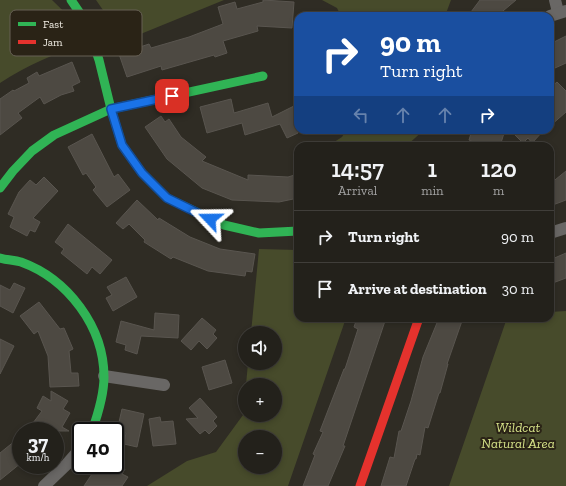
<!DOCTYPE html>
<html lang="en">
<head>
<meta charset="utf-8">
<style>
	:root { --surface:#23211b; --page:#2b2924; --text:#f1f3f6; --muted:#a3a3a3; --line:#403e3a }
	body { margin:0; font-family:"Zilla Slab",serif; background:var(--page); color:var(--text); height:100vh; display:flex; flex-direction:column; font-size:15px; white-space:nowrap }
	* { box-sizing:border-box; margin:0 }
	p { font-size:13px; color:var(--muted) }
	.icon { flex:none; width:22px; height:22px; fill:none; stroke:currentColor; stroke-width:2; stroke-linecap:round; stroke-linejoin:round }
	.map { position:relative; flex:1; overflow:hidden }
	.details { position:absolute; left:294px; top:142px; width:260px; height:180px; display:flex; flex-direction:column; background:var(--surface); border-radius:12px; box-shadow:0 2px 6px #0003,0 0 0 1px var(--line) }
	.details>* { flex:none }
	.guide { position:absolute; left:294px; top:12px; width:260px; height:122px; border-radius:12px; box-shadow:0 2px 6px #0003,0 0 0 1px var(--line); background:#1a4fa0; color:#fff; overflow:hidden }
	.controls { position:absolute; left:238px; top:326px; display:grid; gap:8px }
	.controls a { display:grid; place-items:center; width:44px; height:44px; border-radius:50%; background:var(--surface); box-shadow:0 2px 6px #0003,0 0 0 1px var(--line); font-size:20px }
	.speed { position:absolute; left:12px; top:422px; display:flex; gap:8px; font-size:20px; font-weight:700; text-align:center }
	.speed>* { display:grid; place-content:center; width:52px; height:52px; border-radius:50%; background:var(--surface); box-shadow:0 2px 6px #0003,0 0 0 1px var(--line); line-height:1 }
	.speed small { font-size:10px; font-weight:400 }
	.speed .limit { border:2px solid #111; border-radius:6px; background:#fff; color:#111 }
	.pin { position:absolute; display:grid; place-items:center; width:34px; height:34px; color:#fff; margin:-17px; border-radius:8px; box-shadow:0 2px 6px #0006 }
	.me { position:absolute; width:44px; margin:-22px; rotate:293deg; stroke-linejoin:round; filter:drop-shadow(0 0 3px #0008) }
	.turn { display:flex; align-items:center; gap:14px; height:84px; padding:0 20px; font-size:18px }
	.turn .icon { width:52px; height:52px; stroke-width:2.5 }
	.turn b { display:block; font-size:28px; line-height:34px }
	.lanes { display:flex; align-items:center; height:38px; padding:0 20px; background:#0003; justify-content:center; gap:20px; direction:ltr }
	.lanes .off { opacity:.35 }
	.eta { display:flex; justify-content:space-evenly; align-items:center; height:68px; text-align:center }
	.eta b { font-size:24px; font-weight:600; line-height:28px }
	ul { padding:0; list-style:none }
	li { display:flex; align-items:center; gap:12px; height:52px; padding:0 20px; border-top:1px solid var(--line) }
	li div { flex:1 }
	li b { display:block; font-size:15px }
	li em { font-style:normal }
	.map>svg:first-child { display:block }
</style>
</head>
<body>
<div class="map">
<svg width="566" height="486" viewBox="0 0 566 486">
	<rect width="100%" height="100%" fill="#2f2c24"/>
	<g fill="#474b2b" fill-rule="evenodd">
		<path d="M0,0H52C68,15 77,25 84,45C52,54 28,65 0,83Z"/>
		<polygon points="96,0 224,0 121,42 112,23"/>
		<polygon points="322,0 451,0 445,16 341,16 337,8"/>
		<polygon points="346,130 424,130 406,146 328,146 342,137"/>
		<path d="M259,249L298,250V318H346L288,486H147L187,461L216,452L243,415L245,391V415H275V385H246L248,363H275V333H251ZM245,437H275V467H245Z"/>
		<polygon points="566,311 566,486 449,486 507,318 550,318 550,312"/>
	</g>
	<g fill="#4d4942" stroke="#59554f">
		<polygon points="263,0 294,2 292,28 257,26 258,31 223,41 227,53 215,57 214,55 162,70 161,66 127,77 119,54 149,44 151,48 189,37 223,24 218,7 235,2 237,9 263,2"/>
		<polygon points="480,0 516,0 497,16 468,16"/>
		<polygon points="566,36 566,63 555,68 550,58 550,44"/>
		<polygon points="72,62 80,82 72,86 74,91 61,95 44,104 40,97 18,113 22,118 0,135 0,99 13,90 14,91 29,83 27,78 37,72 39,76"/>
		<polygon points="557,82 566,91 566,112 550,126 550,88"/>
		<polygon points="231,99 234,113 268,103 272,117 298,104 298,133 287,138 280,124 245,135 242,123 207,133 200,107"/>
		<polygon points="161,116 165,122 169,119 181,137 206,157 202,161 248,180 248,175 288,177 298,174 298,198 279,202 232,200 202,188 167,159 145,127"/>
		<polygon points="472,130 505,130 500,146 482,146 469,140"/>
		<polygon points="510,130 544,130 532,143 528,138 523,143"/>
		<polygon points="92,134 114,177 118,174 130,190 107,207 93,190 96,187 86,173 83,175 68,147"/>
		<polygon points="566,171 566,200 550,206 550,184"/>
		<polygon points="44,177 58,191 33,218 40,222 35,232 30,230 27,236 10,227 14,217 8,214 19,192 30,180 36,185"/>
		<polygon points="137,200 158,220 159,218 190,237 220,249 255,254 252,272 246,271 245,276 208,271 173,257 171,259 144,242 145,240 129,224 123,229 116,223"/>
		<polygon points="68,224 112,260 100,274 92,267 87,274 61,253 64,249 55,242"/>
		<polygon points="566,253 566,278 550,284 550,260"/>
		<polygon points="126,277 137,297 113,311 106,298 112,295 107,287"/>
		<polygon points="14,283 25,288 13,313 0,306 0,285 10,290"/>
		<polygon points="39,302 60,329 64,328 73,349 69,351 71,373 78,373 79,386 50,387 48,356 38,331 34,334 20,316"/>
		<polygon points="155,313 179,315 178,338 141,336 137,354 125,350 126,345 116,342 121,321 154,330"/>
		<polygon points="202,318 216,330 213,334 217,338 207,349 199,341 191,350 181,341"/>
		<polygon points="357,318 386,318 343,446 345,446 328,486 303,486 315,455 313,454 323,432 320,431 344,369 345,369 358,329 354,327"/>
		<polygon points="439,318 463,318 447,364 448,364 440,393 439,393 428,428 425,427 420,455 417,454 416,459 415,459 406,486 381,486 390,457 394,458 399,431 401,431 411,401 423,357"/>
		<polygon points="0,339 14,346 0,374"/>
		<polygon points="225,360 232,383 209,390 202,367"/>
		<polygon points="51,391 68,401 63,409 70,413 62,427 69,431 27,431 42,411 37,408 43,396 51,401"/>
		<polygon points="200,398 217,417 213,421 217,426 209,434 205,430 200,434 186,419 198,418 189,408"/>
		<polygon points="122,409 144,414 137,447 124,444 126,433 117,431"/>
		<polygon points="160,417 161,422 173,421 176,444 153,446 149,419"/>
		<polygon points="21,436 21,463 0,480 0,453"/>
		<polygon points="98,465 119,465 125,469 122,474 128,477 122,486 84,486"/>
	</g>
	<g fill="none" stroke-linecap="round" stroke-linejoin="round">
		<g stroke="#696765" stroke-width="12">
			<polyline points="555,0 558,12"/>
			<polyline points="550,16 566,11"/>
			<polyline points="550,233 566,228"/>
			<polyline points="104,376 164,385"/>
			<polyline points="44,486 67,464 81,448"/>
		</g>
		<g stroke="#30b455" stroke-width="9">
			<polyline points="71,0 86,22 99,60 111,109 122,145 142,173 167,198 224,225 259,233 298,231"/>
			<polyline points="0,188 13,171 32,151 54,135 111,109 263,76"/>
			<path d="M0,258C7,260 14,260 21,262C68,279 104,327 104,377C104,395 98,414 92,431"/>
		</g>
		<polyline stroke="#e5322d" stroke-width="9" points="360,486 419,318"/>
	</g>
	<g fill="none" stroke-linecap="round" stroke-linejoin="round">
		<defs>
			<polyline id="route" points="172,96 111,109 122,145 142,173 167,198 210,219"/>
		</defs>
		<use href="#route" stroke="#114b97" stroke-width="10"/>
		<use href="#route" stroke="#1a73e8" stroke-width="7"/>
	</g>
	<g text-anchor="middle" stroke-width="4" stroke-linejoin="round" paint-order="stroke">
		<g font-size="14" font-style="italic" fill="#d4e087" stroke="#2a2316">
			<text x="518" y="432">Wildcat<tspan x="518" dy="16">Natural Area</tspan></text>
		</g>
	</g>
	<rect x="10" y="10" width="132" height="46" rx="6" fill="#2a2316" stroke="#676055" stroke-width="1"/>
	<rect x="18" y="22" width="18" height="4" fill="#30b455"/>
	<rect x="18" y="40" width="18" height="4" fill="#e5322d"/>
	<g font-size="11" fill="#f4f0e7">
		<text x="43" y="28">Fast</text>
		<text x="43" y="46">Jam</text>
	</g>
</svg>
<div class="controls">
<a><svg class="icon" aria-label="sound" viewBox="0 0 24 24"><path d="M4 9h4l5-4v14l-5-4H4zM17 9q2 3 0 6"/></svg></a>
<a>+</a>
<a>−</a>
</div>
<div class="speed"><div>37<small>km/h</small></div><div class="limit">40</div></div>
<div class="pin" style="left:172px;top:96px;background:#d93025"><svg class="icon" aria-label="arrive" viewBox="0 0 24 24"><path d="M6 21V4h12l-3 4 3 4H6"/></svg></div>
<svg class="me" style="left:210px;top:219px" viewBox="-20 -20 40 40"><path d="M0-17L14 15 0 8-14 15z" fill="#1a73e8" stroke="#fff" stroke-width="4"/></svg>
<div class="guide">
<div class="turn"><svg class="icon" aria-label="right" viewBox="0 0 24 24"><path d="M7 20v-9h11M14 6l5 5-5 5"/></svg><div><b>90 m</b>Turn right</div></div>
<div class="lanes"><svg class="icon off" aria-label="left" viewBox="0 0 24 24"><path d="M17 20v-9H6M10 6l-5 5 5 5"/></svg><svg class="icon off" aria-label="ahead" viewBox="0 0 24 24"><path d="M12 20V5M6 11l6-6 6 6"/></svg><svg class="icon off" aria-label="ahead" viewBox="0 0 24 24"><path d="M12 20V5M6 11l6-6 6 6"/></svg><svg class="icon" aria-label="right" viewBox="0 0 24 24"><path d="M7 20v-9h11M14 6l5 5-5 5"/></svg></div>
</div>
<section class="details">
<div class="eta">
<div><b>14:57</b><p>Arrival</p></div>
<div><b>1</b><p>min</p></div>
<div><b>120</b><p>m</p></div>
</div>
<ul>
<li><svg class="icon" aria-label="right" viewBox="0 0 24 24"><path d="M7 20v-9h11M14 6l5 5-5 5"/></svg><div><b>Turn right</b></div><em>90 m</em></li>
<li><svg class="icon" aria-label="arrive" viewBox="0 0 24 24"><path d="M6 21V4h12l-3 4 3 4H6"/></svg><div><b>Arrive at destination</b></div><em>30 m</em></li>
</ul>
</section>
</div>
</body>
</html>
